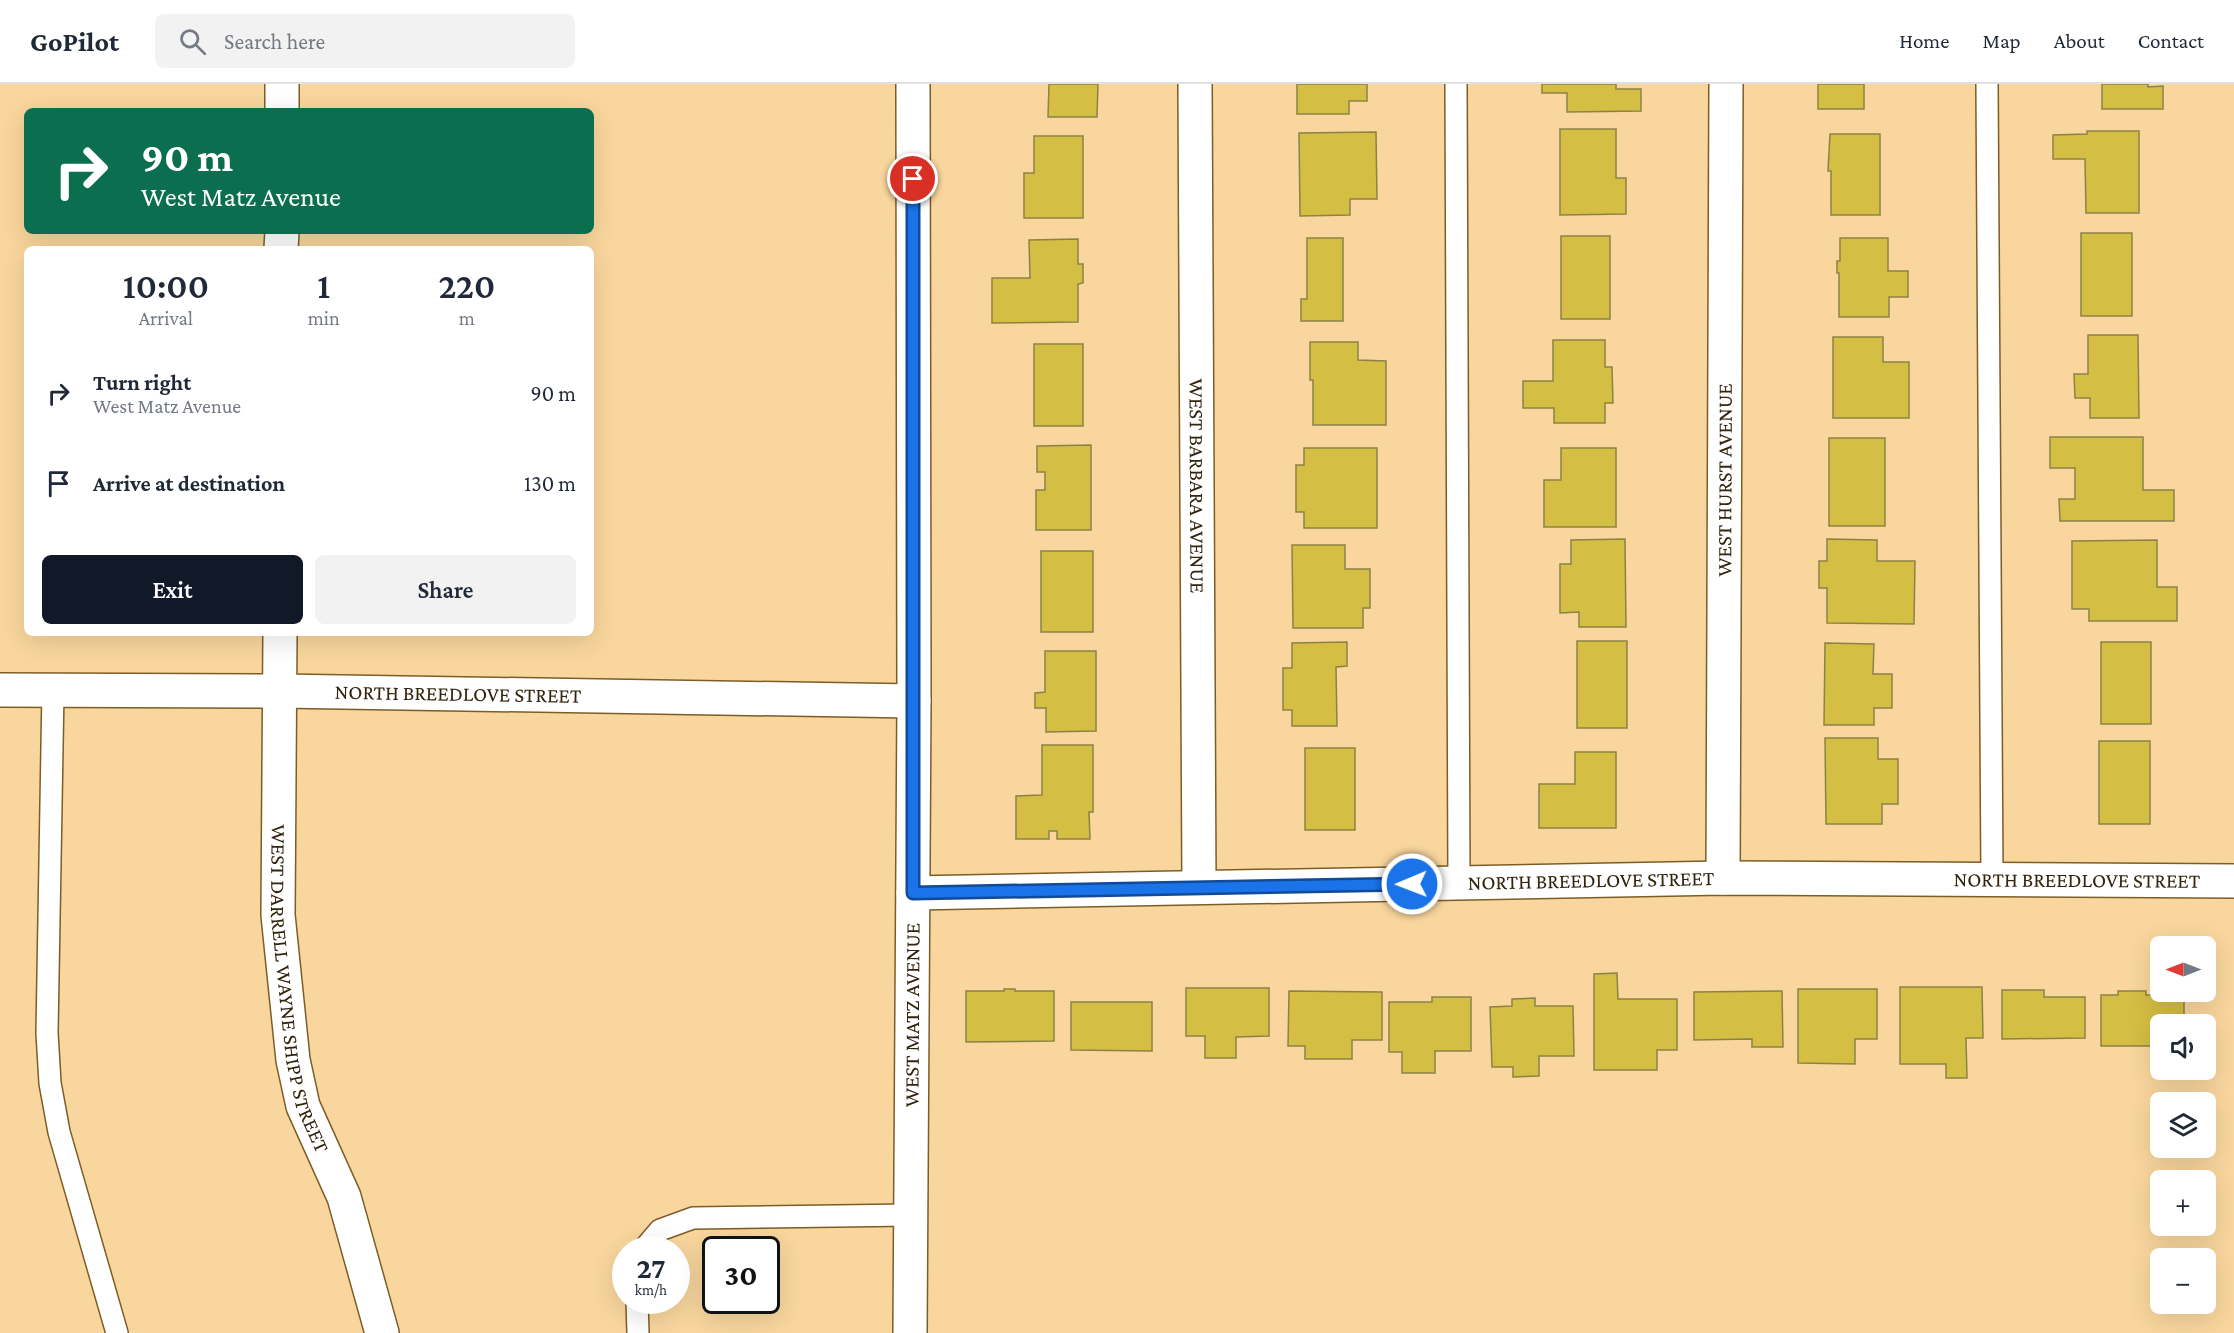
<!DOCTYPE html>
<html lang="en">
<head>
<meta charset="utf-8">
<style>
	:root { --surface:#fff; --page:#f2f2f3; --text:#1f2937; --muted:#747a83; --line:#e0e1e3; --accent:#111827 }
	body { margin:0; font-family:"Crimson Pro",serif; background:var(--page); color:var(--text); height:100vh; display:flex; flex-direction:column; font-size:22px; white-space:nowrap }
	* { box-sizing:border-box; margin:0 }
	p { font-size:20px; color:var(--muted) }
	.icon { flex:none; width:33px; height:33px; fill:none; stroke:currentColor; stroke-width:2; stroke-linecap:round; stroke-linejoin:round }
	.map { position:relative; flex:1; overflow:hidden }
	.side { position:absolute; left:24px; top:162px; width:570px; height:390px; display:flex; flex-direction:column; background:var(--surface); border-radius:9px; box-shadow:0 6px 24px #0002 }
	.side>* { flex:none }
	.hud { position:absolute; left:24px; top:24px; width:570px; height:126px; border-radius:9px; box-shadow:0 6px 24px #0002; background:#0b6e4f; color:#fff; overflow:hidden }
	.needle { width:39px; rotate:270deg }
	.controls { position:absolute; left:2150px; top:852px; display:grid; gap:12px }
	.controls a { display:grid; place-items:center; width:66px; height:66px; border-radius:9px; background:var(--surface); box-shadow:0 6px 24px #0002; font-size:30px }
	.speed { position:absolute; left:612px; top:1152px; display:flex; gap:12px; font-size:30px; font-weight:700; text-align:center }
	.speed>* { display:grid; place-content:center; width:78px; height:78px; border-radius:50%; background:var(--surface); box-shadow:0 6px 24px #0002; line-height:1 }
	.speed small { font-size:15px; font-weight:400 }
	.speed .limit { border:3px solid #111; border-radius:9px; background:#fff; color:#111 }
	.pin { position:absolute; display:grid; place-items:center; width:51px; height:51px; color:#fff; margin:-26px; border:3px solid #fff; border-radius:50%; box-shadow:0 2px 6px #0007 }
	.me { position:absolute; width:66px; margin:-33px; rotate:269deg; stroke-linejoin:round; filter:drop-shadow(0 0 4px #0008) }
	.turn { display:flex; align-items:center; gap:21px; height:126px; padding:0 18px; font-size:27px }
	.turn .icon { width:78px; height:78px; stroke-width:2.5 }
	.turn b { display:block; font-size:42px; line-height:51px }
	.eta { display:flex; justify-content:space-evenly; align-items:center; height:102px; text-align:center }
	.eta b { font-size:36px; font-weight:600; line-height:42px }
	.cta { display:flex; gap:12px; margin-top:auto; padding:12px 18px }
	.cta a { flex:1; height:69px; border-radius:9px; background:var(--accent); color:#fff; font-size:24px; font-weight:600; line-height:69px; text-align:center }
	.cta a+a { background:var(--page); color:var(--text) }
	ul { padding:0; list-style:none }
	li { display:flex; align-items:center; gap:18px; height:90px; padding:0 18px }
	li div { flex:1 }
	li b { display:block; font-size:22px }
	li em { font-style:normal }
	header { display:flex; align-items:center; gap:36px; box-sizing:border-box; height:84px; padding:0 30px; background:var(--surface); border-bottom:2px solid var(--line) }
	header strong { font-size:28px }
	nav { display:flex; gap:33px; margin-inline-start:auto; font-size:21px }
	.search { width:420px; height:54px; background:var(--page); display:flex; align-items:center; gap:15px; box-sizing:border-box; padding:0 21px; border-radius:9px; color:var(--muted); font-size:22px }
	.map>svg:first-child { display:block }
</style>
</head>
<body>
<header>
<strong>GoPilot</strong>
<div class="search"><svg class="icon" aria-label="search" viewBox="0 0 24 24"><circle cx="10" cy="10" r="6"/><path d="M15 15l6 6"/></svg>Search here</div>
<nav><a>Home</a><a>Map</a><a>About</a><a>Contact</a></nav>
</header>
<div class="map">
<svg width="2234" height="1249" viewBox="0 0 2234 1249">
	<rect width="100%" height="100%" fill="#f9d69d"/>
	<g fill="#d4be44" stroke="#8d8245" stroke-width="1.5">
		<polygon points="1049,0 1098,0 1097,33 1048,33"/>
		<polygon points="1297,0 1367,0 1367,17 1349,17 1349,30 1297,30"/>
		<polygon points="1542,0 1616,0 1616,5 1641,5 1641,27 1567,28 1567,9 1542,9"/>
		<rect x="1818" y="0" width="46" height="25"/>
		<polygon points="2102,0 2148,0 2148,3 2163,2 2163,25 2102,25"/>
		<polygon points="1560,45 1616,45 1616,94 1626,94 1626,130 1560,131"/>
		<polygon points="2087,47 2139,47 2139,129 2086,129 2085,75 2053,75 2053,51 2087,50"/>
		<polygon points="1376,48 1377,115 1350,115 1350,131 1300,132 1299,49"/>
		<polygon points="1830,50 1880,50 1880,131 1831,131 1831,87 1828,87"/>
		<polygon points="1034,52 1083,52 1083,134 1024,134 1024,89 1034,89"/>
		<rect x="2081" y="149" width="51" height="83"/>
		<rect x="1561" y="152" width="49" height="83"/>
		<polygon points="1307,154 1343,154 1343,237 1301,237 1301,215 1307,215"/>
		<polygon points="1840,154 1888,154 1888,187 1908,187 1908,213 1889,213 1889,233 1839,233 1839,189 1837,189 1837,177 1840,177"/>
		<polygon points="1078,155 1078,180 1083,180 1083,199 1078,200 1078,238 992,239 992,194 1030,194 1029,156"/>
		<polygon points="2088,251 2138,251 2139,334 2090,334 2090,314 2075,314 2074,290 2088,290"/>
		<polygon points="1833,253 1883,253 1883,278 1909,278 1909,334 1833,334"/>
		<polygon points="1553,256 1605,256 1605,283 1612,283 1613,319 1605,319 1605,339 1554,339 1554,324 1523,324 1523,297 1553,297"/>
		<polygon points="1310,258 1358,258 1358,276 1386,277 1386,341 1313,341 1313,296 1310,296"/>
		<rect x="1034" y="260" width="49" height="82"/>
		<polygon points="2050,353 2143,353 2143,406 2174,406 2174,437 2060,437 2059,415 2075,415 2075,384 2050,384"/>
		<rect x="1829" y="354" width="56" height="88"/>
		<polygon points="1091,361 1091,446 1036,446 1036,406 1045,406 1045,388 1037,388 1037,362"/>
		<polygon points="1304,364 1377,364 1377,444 1304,444 1304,428 1296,428 1296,381 1304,381"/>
		<polygon points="1561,364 1616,364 1616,443 1544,443 1544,396 1561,396"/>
		<polygon points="1625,455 1626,543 1579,543 1579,528 1560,529 1560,480 1571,480 1571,456"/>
		<polygon points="1827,455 1877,456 1877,477 1915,477 1914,540 1827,539 1827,504 1819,504 1819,477 1827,477"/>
		<polygon points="2157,456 2157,503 2177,503 2177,537 2089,537 2089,525 2072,525 2072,457"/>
		<polygon points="1292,461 1345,461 1345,485 1370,485 1370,524 1363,524 1363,544 1293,544"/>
		<rect x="1041" y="467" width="52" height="81"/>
		<rect x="1577" y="557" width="50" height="87"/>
		<polygon points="1347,558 1347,582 1336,583 1337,642 1292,642 1292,626 1283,626 1283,584 1292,584 1292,559"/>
		<rect x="2101" y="558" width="50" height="82"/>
		<polygon points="1825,559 1874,560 1873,590 1892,590 1892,624 1874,624 1874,641 1824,641"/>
		<polygon points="1045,567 1096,567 1096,647 1046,648 1046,624 1035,624 1035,609 1045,608"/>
		<polygon points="1825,654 1878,654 1878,675 1898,675 1898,720 1882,720 1882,740 1826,740"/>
		<rect x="2099" y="657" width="51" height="83"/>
		<polygon points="1042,661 1093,661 1093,728 1089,728 1090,755 1057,755 1057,747 1049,747 1049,755 1016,755 1016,712 1042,711"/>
		<rect x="1305" y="664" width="50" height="82"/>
		<polygon points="1575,668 1616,668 1616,744 1539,744 1539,700 1575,700"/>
		<polygon points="1617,889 1618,915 1677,915 1677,966 1657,966 1657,986 1594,986 1594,890"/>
		<polygon points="1900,903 1982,903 1983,954 1966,954 1967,994 1946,994 1946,980 1900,980"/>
		<polygon points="1186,904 1269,904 1269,952 1236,953 1236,974 1205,974 1205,952 1186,952"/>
		<polygon points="1004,905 1015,905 1015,907 1054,907 1054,957 966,958 966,907 1004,907"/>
		<polygon points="1798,905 1877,905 1877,955 1855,955 1855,980 1798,979"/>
		<polygon points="2002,906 2044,906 2044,913 2085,913 2085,954 2002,955"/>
		<polygon points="1289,907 1382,908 1382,956 1352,956 1352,975 1305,975 1305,962 1288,962"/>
		<polygon points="1782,907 1783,963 1752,963 1752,955 1694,956 1694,908"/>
		<polygon points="2118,907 2146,907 2146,911 2184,911 2184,940 2160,940 2160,962 2101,962 2101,911 2118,911"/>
		<polygon points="1432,913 1471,913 1471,967 1435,967 1435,989 1402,989 1402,968 1389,968 1389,918 1432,918"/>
		<polygon points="1535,914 1535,922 1573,922 1574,972 1539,972 1539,992 1513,993 1513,983 1492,983 1490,923 1512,922 1512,915"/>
		<polygon points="1071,918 1152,918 1152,967 1071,966"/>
	</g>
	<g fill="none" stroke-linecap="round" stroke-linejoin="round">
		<defs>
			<g id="service">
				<polyline points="1456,0 1459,799"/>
				<polyline points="1987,0 1992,795"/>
				<polyline points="53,606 47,949 50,999 59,1048 117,1249"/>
				<polyline points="643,1166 660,1146 693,1134 911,1131"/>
				<polyline points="637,1216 638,1249"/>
			</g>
			<g id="minor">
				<path id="s1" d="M1195,0L1199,803"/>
				<polyline points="282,27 282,0"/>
				<polyline points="281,165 282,147"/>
				<path id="s2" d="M280,549L278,831L293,976L303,1022L344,1113L382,1249"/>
				<path id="s3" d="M1723,794L1726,0"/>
				<path id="s4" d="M913,809L1723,794L2234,797"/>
			</g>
			<g id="tertiary">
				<path id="s5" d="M0,606L280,607L914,617"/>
				<path id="s6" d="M910,1249L914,617L913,0"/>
			</g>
		</defs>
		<use href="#service" stroke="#7c5d26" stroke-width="24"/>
		<use href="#minor" stroke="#7c5d26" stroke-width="36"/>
		<use href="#tertiary" stroke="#7c5d26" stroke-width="36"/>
		<use href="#service" stroke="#fff" stroke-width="21"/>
		<use href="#minor" stroke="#fff" stroke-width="33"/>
		<use href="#tertiary" stroke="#fff" stroke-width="33"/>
	</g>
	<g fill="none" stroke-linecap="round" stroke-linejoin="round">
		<defs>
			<polyline id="route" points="913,95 913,809 1412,800"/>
		</defs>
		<use href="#route" stroke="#114b97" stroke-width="15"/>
		<use href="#route" stroke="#1a73e8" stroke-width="10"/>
	</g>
	<g text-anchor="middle" stroke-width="4.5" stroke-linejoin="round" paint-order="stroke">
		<g font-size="21" fill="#32240d" stroke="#f9d69d">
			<text dy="7" stroke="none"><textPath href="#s3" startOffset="398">WEST HURST AVENUE</textPath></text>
			<text dy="7" stroke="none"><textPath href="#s1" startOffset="402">WEST BARBARA AVENUE</textPath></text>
			<text dy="7" stroke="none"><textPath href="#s5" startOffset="458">NORTH BREEDLOVE STREET</textPath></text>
			<text dy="7" stroke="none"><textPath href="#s4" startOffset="1164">NORTH BREEDLOVE STREET</textPath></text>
			<text dy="7" stroke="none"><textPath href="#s4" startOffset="678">NORTH BREEDLOVE STREET</textPath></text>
			<text dy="7" stroke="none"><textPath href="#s2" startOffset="358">WEST DARRELL WAYNE SHIPP STREET</textPath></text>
			<text dy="7" stroke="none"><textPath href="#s6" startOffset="318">WEST MATZ AVENUE</textPath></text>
		</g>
	</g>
</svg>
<div class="controls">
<a><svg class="needle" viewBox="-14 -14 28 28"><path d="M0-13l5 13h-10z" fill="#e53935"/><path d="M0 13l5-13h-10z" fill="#747a83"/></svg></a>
<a><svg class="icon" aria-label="sound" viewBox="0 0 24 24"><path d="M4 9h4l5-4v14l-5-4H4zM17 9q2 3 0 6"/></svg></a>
<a><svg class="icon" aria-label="layers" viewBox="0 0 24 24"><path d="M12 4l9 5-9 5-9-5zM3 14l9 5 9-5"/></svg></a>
<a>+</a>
<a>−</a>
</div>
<div class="speed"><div>27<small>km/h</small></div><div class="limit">30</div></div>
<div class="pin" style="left:913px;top:95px;background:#d93025"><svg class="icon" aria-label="arrive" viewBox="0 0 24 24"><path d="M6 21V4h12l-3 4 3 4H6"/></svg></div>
<svg class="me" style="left:1412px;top:800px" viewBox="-20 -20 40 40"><circle r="17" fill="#1a73e8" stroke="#fff" stroke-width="3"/><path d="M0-11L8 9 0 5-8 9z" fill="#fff"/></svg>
<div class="hud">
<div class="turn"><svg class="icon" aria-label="right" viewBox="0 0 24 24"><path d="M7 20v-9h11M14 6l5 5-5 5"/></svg><div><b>90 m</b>West Matz Avenue</div></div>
</div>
<section class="side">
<div class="eta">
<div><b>10:00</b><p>Arrival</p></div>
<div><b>1</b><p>min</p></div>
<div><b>220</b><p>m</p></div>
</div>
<ul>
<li><svg class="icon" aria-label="right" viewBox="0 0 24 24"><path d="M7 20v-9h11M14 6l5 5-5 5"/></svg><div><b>Turn right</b><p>West Matz Avenue</p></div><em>90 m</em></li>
<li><svg class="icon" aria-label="arrive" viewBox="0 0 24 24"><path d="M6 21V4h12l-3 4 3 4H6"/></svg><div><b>Arrive at destination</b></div><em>130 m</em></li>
</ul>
<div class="cta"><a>Exit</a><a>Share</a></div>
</section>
</div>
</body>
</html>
